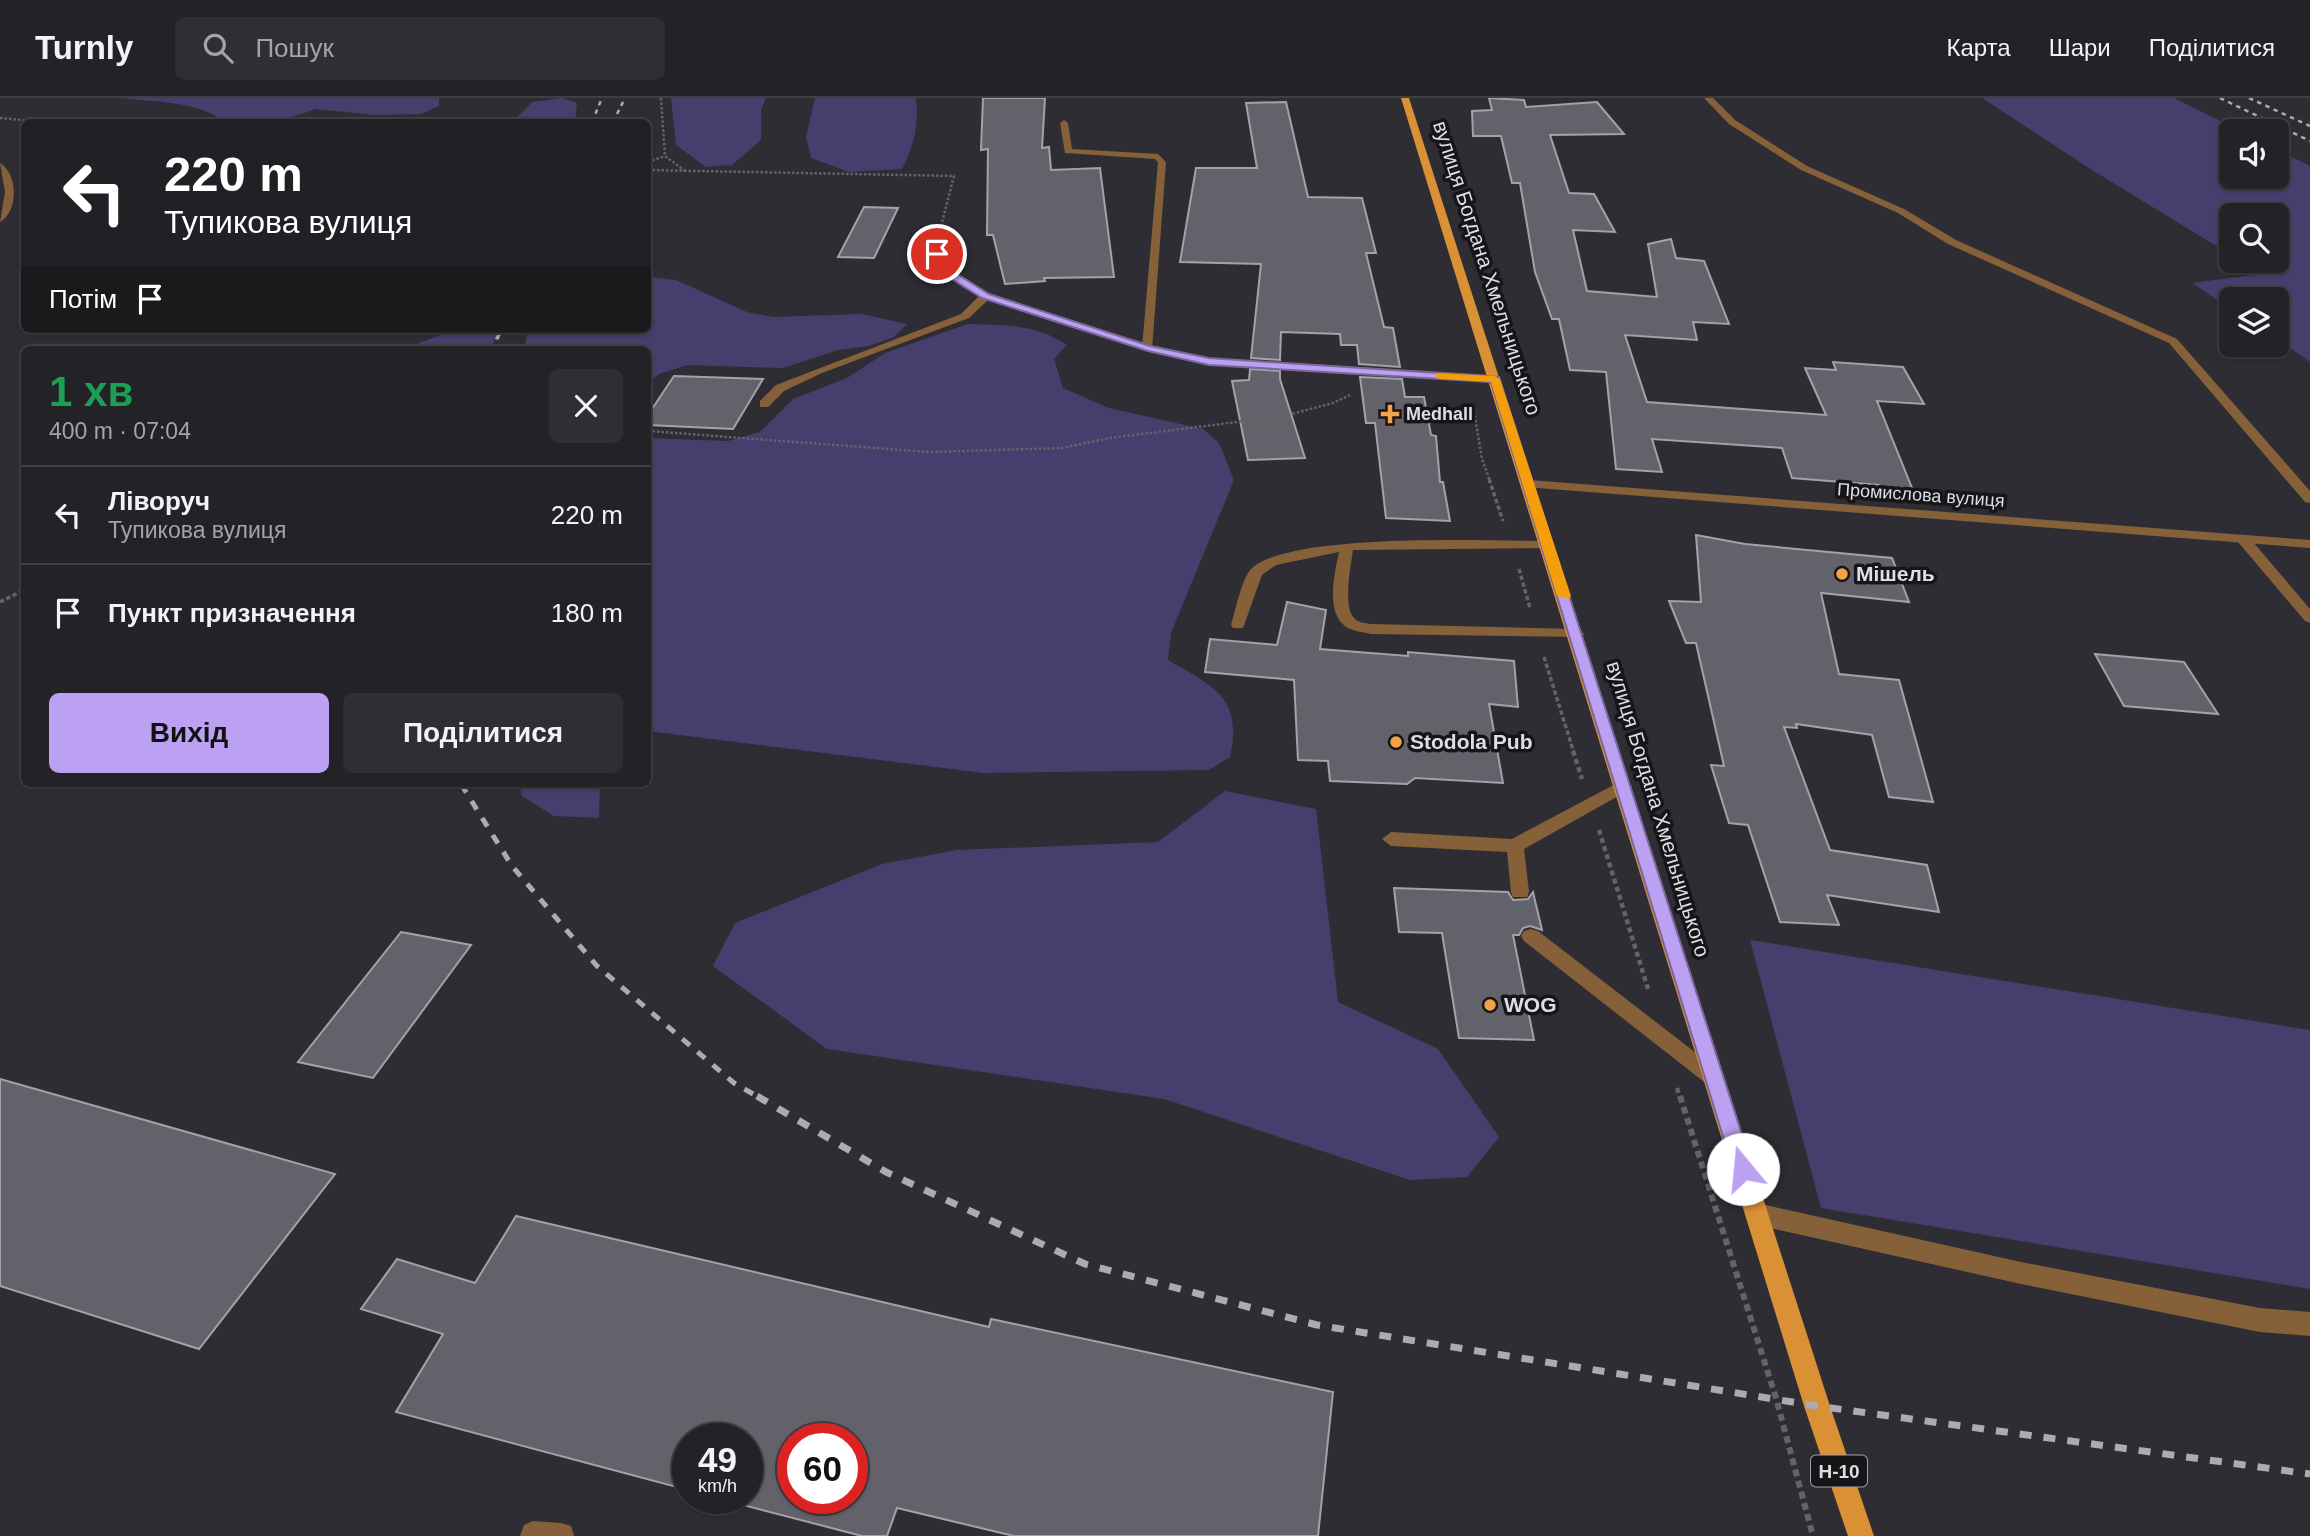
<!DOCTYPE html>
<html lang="uk">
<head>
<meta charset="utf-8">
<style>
	:root { --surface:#222227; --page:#2e2f33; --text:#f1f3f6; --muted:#a2a4a7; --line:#3f3f44; --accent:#bca0f2 }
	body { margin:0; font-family:Helvetica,sans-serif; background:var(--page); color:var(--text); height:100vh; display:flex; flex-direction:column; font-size:26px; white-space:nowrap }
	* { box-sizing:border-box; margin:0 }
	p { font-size:23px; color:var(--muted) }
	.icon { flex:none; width:38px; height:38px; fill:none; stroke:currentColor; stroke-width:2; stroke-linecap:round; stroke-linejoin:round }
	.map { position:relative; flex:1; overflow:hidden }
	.details { position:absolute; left:21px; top:248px; width:630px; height:441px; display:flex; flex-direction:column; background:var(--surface); border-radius:10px; box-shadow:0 2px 5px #0004,0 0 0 2px var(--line) }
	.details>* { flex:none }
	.hud { position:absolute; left:21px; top:21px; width:630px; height:214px; border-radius:10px; box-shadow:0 2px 5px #0004,0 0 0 2px var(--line); background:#202124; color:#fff; overflow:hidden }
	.tools { position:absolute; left:2219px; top:21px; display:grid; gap:14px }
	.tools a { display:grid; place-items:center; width:70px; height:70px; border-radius:10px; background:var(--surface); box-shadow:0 2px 5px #0004,0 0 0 2px var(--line); font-size:35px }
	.speed { position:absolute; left:672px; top:1325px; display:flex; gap:14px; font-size:35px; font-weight:700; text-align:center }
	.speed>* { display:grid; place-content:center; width:91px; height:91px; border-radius:50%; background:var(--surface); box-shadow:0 2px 5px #0004,0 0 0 2px var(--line); line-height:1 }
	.speed small { font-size:18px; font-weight:400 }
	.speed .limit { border:10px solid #d22; background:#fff; color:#111 }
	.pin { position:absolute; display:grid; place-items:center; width:60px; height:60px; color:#fff; margin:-30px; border:4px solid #fff; border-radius:50%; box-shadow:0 2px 7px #0007 }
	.me { position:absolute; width:77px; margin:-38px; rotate:343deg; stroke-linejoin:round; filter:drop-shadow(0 0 5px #0008) }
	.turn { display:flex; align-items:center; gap:24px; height:147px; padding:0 28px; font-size:32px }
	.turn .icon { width:91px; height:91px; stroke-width:2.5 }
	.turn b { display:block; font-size:49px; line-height:60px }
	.then { display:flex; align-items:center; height:66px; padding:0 28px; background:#0003; gap:14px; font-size:26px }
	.round { display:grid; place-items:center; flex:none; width:74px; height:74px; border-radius:10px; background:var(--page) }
	.summary { display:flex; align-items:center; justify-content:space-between; height:119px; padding:0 28px }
	h1 { font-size:42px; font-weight:700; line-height:52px; color:#1e9e55 }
	.cta { display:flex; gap:14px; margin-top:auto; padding:14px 28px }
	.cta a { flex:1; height:80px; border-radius:10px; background:var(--accent); color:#111; font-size:28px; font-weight:700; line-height:80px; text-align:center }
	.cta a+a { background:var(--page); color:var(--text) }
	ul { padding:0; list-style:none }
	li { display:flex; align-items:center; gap:21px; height:98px; padding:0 28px; border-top:2px solid var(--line) }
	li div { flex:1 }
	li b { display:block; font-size:26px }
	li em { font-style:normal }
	header { display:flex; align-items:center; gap:42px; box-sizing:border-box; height:98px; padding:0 35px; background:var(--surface); border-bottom:2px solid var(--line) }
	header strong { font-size:33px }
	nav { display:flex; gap:38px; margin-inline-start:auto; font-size:24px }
	.search { width:490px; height:63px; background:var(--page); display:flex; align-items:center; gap:18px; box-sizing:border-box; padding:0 24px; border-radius:10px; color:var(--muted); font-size:26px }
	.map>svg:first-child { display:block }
</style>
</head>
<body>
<header>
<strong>Turnly</strong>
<div class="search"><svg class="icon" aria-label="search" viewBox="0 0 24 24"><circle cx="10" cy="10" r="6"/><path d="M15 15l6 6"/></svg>Пошук</div>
<nav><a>Карта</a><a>Шари</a><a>Поділитися</a></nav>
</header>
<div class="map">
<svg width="2310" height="1438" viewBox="0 0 2310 1438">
	<rect width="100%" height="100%" fill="#2e2d34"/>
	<g fill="#463e6c">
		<path d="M121,0H439V8L421,16L375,17L316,11L278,24H224C200,3 153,4 121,0Z"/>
		<polygon points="562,0 577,5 575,24 513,24 532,4"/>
		<polygon points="671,0 766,0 761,12 761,42 732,67 706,69 676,47"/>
		<path d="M815,0H916C919,26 914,48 902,71L849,74L811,60L806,39Z"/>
		<polygon points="1982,0 2174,0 2240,33 2231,33 2231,79 2277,79 2277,52 2310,68 2310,264 2277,241 2277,201 2231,201 2231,211 2192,185 2261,176 2241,163 2277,163 2277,117 2231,117 2231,157 2092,72"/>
		<polygon points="648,179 676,182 747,214 773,219 862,216 907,226 894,239 869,248 838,252 783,270 688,267 659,276 648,285 648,252 524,252 528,231 648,231"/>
		<path d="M968,226C1005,227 1036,226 1067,247L1054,261L1063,290L1109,310L1203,331L1219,345L1234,382L1171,535L1168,562C1214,589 1243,599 1230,659L1209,672L984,675L648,633V340L728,343L760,334L793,301L847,280L885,255Z"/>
		<polygon points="456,231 503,231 488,252 401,252"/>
		<polygon points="519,686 600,686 599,720 554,718 522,698"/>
		<polygon points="1225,693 1316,711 1338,904 1438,951 1499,1039 1467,1079 1410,1082 1164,1001 827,951 713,868 735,825 882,766 957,752 1158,744"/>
		<polygon points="1750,842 2310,932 2310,1191 1821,1110"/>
	</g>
	<g fill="#63626a" stroke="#a3a2aa" stroke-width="2" fill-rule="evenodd">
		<polygon points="983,0 1045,0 1042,50 1049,49 1051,72 1100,70 1114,179 1044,180 1045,183 1005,186 993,137 987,137 988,51 981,52"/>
		<polygon points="1489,0 1524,2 1526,9 1597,4 1624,36 1550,37 1569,95 1594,96 1615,134 1573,132 1587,193 1657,199 1648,146 1671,141 1676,160 1704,163 1729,226 1693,224 1697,242 1625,237 1647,304 1826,317 1805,270 1836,272 1833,264 1903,269 1924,306 1877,303 1914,395 1883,394 1879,387 1792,380 1782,350 1652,341 1662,374 1616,371 1606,274 1570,272 1559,221 1552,221 1535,174 1520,85 1512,85 1501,38 1473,38 1472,13 1492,12"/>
		<polygon points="1286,4 1308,99 1362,100 1376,155 1366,155 1384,229 1393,230 1400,269 1359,266 1357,247 1341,247 1340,236 1281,234 1280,262 1251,260 1261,166 1180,164 1196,70 1257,70 1246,5"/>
		<polygon points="864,109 898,110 874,160 838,159"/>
		<polygon points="1250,271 1280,273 1280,281 1305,360 1248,362 1232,283 1249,282"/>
		<polygon points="674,278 763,281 733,331 648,327 648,317"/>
		<polygon points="1360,279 1402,281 1405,299 1424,299 1431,337 1436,338 1440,384 1443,384 1450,423 1386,420 1375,325 1366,325"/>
		<polygon points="1696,437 1745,446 1892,460 1909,504 1821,495 1839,576 1899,582 1933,704 1889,699 1872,637 1796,626 1797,630 1784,629 1830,752 1927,767 1939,814 1827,797 1839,827 1780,824 1748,727 1729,725 1711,667 1724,668 1696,545 1686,545 1669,503 1701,504"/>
		<polygon points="1287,504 1326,512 1320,551 1408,558 1408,554 1514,563 1518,609 1489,606 1503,685 1415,680 1407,686 1330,683 1328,663 1298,662 1294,582 1205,574 1210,541 1277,547"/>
		<polygon points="2095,556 2184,564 2218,616 2124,608"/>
		<polygon points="1394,790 1508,794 1513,802 1528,801 1533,794 1542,832 1530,828 1523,830 1519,837 1513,837 1534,942 1459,940 1442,835 1399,834"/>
		<polygon points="401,834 471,847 373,980 298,964"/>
		<polygon points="0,981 335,1076 199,1251 0,1188"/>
		<path d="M516,1118L989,1229L991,1221L1333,1294L1318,1438H1014L897,1410L887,1438H862L747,1408V1340H688V1392L396,1314L443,1236L361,1211L397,1161L475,1185ZM793,1340H852V1400H793Z"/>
	</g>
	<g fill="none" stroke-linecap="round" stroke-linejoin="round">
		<g stroke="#64636a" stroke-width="2.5" stroke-dasharray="2.5 2" stroke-linecap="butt">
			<polyline points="661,0 665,58 685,73"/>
			<polyline points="0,20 45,24"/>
			<polyline points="648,64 665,58"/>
			<polyline points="648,72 954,78 939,136"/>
			<polyline points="1474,313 1482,361 1490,383"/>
			<polyline points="648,333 929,354 1062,350 1110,340 1284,318 1333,305 1350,297"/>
		</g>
		<g stroke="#64636a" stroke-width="3.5" stroke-dasharray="4.5 2.5" stroke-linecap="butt">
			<polyline points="1489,381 1503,423"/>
			<polyline points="1519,471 1530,510"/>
			<polyline points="0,504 24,492"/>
			<polyline points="1544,559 1574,655"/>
		</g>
		<g stroke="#64636a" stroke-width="4.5" stroke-dasharray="5 3.5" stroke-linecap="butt">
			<polyline points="1573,653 1582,681"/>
			<polyline points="1599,732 1648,891"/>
			<polyline points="1677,990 1680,1000"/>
		</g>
		<polyline stroke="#64636a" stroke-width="6" stroke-dasharray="7 4.5" stroke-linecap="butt" points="1680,998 1776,1300 1813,1438"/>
		<g fill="#856039" fill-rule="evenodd">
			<polygon points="1064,22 1068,25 1072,51 1158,56 1166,64 1152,252 1142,250 1158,64 1155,61 1065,55 1060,25"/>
			<polygon points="2243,437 2248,438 2310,511 2310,525 2305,523 2238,444 2236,441"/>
			<path d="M1548,443L1555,447L1553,450L1353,452C1351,467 1342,510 1355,521C1359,525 1366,525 1371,526L1576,531L1581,533L1584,536L1581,539L1371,536C1363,534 1351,533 1345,528C1325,513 1335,474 1339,454L1276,467L1262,477L1243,530H1233L1231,527C1235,514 1242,480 1251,471C1290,434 1489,443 1548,443Z"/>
			<polygon points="1623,682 1632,688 1629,692 1524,751 1529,794 1527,799 1513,799 1511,794 1507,754 1391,748 1382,741 1391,734 1512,741"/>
			<polygon points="1531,831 1538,833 1722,975 1725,981 1722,987 1715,990 1708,987 1524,843 1521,838 1524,833"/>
			<polygon points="1757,1105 2021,1164 2260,1210 2310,1214 2310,1238 2260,1234 2021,1186 1757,1127 1749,1123 1746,1116 1749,1109"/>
			<polygon points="533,1423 561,1425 571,1428 574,1438 520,1438 524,1427"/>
		</g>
		<g fill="#856039" fill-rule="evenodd">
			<polygon points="1704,0 1713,0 1735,22 1807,68 1904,111 1956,142 2177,241 2310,393 2310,405 2305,404 2169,245 1948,146 1898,115 1801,72 1729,26"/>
			<path d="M0,65C18,76 19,113 0,124L5,94Z"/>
			<polygon points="933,154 941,154 955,174 990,196 1151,247 1209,260 1495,277 1501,281 1495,285 1209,266 1144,252 988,202 969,220 822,275 784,293 768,309 760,309 760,303 776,287 961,216 979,198 947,178 932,156"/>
			<polygon points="1529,382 2310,442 2310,450 1524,389 1522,386"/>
		</g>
		<polygon fill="#da9034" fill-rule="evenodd" points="1401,0 1409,0 1830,1308 1874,1438 1848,1438 1804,1308"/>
		<g stroke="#acabb1" stroke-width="2.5" stroke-dasharray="4.5 4.5" stroke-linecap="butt">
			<polyline points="2220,0 2310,43"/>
			<polyline points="2249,0 2310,28"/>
			<polyline points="592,24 602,0"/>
			<polyline points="613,24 625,0"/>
		</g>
		<polyline stroke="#acabb1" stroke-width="3.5" stroke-dasharray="6 6" stroke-linecap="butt" points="491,252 502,231"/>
		<polyline stroke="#acabb1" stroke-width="5" stroke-dasharray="10 10" stroke-linecap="butt" points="461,686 512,768 597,868 734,985 760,1000"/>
		<polyline stroke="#acabb1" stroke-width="7" stroke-dasharray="12 12" stroke-linecap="butt" points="757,998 886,1074 1085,1166 1317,1227 1817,1308 2310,1376"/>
	</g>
	<polygon fill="#bca0f2" stroke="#7a689d" stroke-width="2" points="934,154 941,154 954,174 989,196 1150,248 1209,260 1499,279 1753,1071 1750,1077 1743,1080 1736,1077 1733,1071 1491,284 1209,267 1148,253 982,200 947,178"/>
	<polygon fill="#f59e0b" points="1436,275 1495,278 1500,281 1571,498 1569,501 1557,498 1491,284 1440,281 1436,280"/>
	<g fill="#f4a344" stroke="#161619" stroke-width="2.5">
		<path d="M1386.5 305.5h7v7h7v7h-7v7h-7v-7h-7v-7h7z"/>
		<circle cx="1842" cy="476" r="7"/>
		<circle cx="1396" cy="644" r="7"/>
		<circle cx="1490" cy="907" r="7"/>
	</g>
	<g text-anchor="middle" stroke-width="7" stroke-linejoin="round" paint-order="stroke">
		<g font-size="18" font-weight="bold" fill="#dedde2" stroke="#161619" text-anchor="start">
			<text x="1406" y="322">Medhall</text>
		</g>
		<g font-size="18" fill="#dedde2" stroke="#161619">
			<text transform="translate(1921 397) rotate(4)" y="6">Промислова вулиця</text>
		</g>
		<rect fill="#161619" stroke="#a2a1a6" stroke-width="2" x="1811" y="1357.5" width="56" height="31" rx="5"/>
		<g font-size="19" font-weight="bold" fill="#dedde2">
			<text x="1839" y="1380">Н-10</text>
		</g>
		<g font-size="21" fill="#dedde2" stroke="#161619">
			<text transform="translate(1487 170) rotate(72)" y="7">вулиця Богдана Хмельницького</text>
			<text transform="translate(1658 711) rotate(73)" y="7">вулиця Богдана Хмельницького</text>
		</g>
		<g font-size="21" font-weight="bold" fill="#dedde2" stroke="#161619" text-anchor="start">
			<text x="1856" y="483">Мішель</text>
			<text x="1410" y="651">Stodola Pub</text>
			<text x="1504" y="914">WOG</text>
		</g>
	</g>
</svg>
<div class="tools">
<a><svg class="icon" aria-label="sound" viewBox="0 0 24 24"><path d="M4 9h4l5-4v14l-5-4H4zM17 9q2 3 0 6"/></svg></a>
<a><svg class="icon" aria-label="search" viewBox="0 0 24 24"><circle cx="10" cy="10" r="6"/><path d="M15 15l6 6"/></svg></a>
<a><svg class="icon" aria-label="layers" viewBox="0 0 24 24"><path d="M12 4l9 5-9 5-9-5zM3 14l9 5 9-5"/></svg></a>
</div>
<div class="speed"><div>49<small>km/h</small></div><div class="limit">60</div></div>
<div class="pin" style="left:937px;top:156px;background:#d93025"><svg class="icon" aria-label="arrive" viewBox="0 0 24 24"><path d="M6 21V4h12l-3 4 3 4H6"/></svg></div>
<svg class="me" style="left:1743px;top:1071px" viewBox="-20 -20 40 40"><circle r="19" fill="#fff"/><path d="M0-13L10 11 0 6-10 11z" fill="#bca0f2"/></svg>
<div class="hud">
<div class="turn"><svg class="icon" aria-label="left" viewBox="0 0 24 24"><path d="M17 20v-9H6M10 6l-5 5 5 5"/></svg><div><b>220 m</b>Тупикова вулиця</div></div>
<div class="then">Потім<svg class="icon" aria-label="arrive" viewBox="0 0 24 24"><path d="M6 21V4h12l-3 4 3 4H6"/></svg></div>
</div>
<section class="details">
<div class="summary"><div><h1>1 хв</h1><p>400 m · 07:04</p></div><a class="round"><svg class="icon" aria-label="close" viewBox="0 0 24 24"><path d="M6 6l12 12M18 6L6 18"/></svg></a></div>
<ul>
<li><svg class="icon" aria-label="left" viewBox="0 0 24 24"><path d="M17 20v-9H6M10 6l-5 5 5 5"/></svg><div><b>Ліворуч</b><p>Тупикова вулиця</p></div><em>220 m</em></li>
<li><svg class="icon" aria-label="arrive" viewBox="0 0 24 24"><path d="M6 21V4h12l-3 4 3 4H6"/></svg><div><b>Пункт призначення</b></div><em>180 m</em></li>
</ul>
<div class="cta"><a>Вихід</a><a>Поділитися</a></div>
</section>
</div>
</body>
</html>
